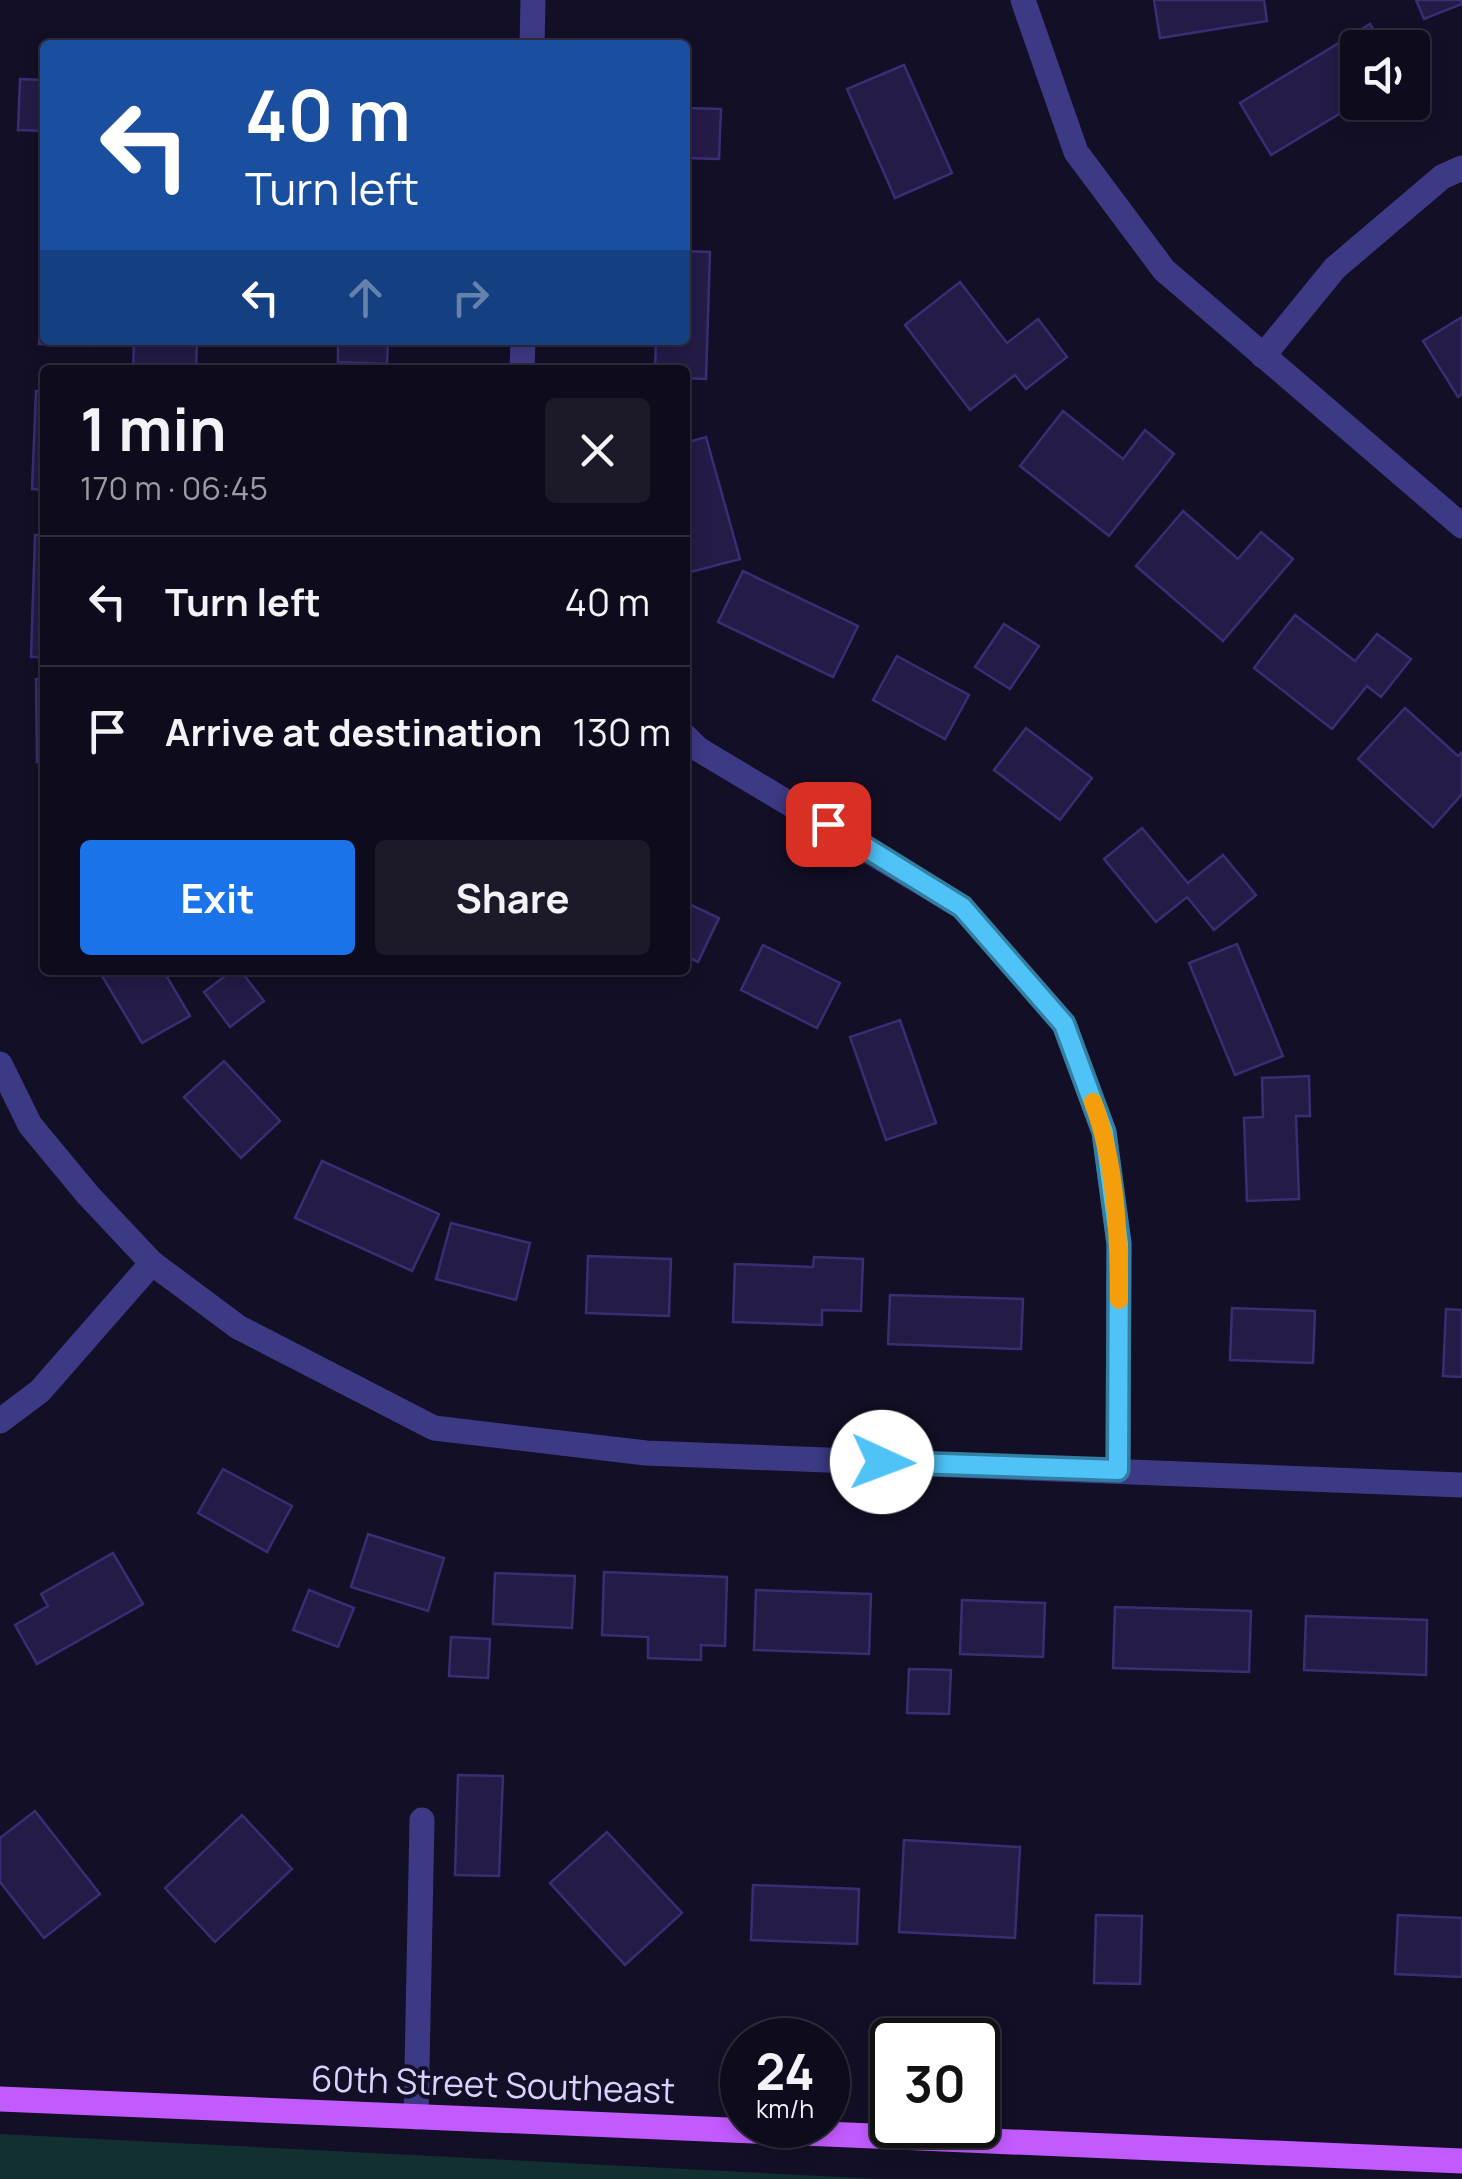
<!DOCTYPE html>
<html lang="en">
<head>
<meta charset="utf-8">
<style>
	:root { --surface:#0e0b1c; --page:#1c1929; --text:#f1f3f6; --muted:#9b9ba3; --line:#2e2b3b; --accent:#1a73e8 }
	body { margin:0; font-family:Manrope,sans-serif; background:var(--page); color:var(--text); height:100vh; display:flex; flex-direction:column; font-size:38px; white-space:nowrap }
	* { box-sizing:border-box; margin:0 }
	p { font-size:32px; color:var(--muted) }
	.icon { flex:none; width:55px; height:55px; fill:none; stroke:currentColor; stroke-width:2; stroke-linecap:round; stroke-linejoin:round }
	.map { position:relative; flex:1; overflow:hidden }
	.drawer { position:absolute; left:40px; top:365px; width:650px; height:610px; display:flex; flex-direction:column; background:var(--surface); border-radius:10px; box-shadow:0 5px 15px #0003,0 0 0 2px var(--line) }
	.drawer>* { flex:none }
	.banner { position:absolute; left:40px; top:40px; width:650px; height:305px; border-radius:10px; box-shadow:0 5px 15px #0003,0 0 0 2px var(--line); background:#1a4fa0; color:#fff; overflow:hidden }
	.tools { position:absolute; left:1340px; top:30px; display:grid; gap:20px }
	.tools a { display:grid; place-items:center; width:90px; height:90px; border-radius:10px; background:var(--surface); box-shadow:0 5px 15px #0003,0 0 0 2px var(--line); font-size:50px }
	.speed { position:absolute; left:720px; top:2018px; display:flex; gap:20px; font-size:50px; font-weight:700; text-align:center }
	.speed>* { display:grid; place-content:center; width:130px; height:130px; border-radius:50%; background:var(--surface); box-shadow:0 5px 15px #0003,0 0 0 2px var(--line); line-height:1 }
	.speed small { font-size:25px; font-weight:400 }
	.speed .limit { border:5px solid #111; border-radius:15px; background:#fff; color:#111 }
	.pin { position:absolute; display:grid; place-items:center; width:85px; height:85px; color:#fff; margin:-42px; border-radius:20px; box-shadow:0 5px 15px #0006 }
	.me { position:absolute; width:110px; margin:-55px; rotate:92deg; stroke-linejoin:round; filter:drop-shadow(0 0 8px #0008) }
	.turn { display:flex; align-items:center; gap:35px; height:210px; padding:0 40px; font-size:45px }
	.turn .icon { width:130px; height:130px; stroke-width:2.5 }
	.turn b { display:block; font-size:70px; line-height:85px }
	.lanes { display:flex; align-items:center; height:95px; padding:0 40px; background:#0003; justify-content:center; gap:50px; direction:ltr }
	.lanes .off { opacity:.35 }
	.round { display:grid; place-items:center; flex:none; width:105px; height:105px; border-radius:10px; background:var(--page) }
	.head { display:flex; align-items:center; justify-content:space-between; height:170px; padding:0 40px }
	h1 { font-size:60px; font-weight:700; line-height:75px }
	.primary-button { display:flex; gap:20px; margin-top:auto; padding:20px 40px }
	.primary-button a { flex:1; height:115px; border-radius:10px; background:var(--accent); color:#fff; font-size:40px; font-weight:700; line-height:115px; text-align:center }
	.primary-button a+a { background:var(--page); color:var(--text) }
	ul { padding:0; list-style:none }
	li { display:flex; align-items:center; gap:30px; height:130px; padding:0 40px; border-top:2px solid var(--line) }
	li div { flex:1 }
	li b { display:block; font-size:38px }
	li em { font-style:normal }
	.map>svg:first-child { display:block }
</style>
</head>
<body>
<div class="map">
<svg width="1462" height="2179" viewBox="0 0 1462 2179">
	<rect width="100%" height="100%" fill="#130f26"/>
	<polygon fill="#12302f" points="0,2134 882,2179 0,2179"/>
	<g fill="#241b47" stroke="#3b2d73" stroke-width="2.5">
		<polygon points="1154,0 1264,0 1267,21 1160,38"/>
		<polygon points="1416,0 1462,0 1462,4 1424,19"/>
		<polygon points="1370,24 1384,48 1358,48 1359,102 1271,155 1240,103"/>
		<polygon points="904,65 952,173 895,198 847,89"/>
		<polygon points="20,79 45,80 45,131 18,130"/>
		<polygon points="685,108 721,109 719,159 685,158"/>
		<polygon points="685,251 710,252 706,379 685,378 685,370 655,370 656,340 685,340"/>
		<polygon points="42,261 45,340 93,340 92,346 39,344"/>
		<polygon points="960,282 1007,343 1038,319 1067,357 1026,389 1015,375 970,410 905,325"/>
		<polygon points="1462,317 1462,394 1458,397 1423,341"/>
		<polygon points="134,340 197,340 196,370 133,370"/>
		<polygon points="338,340 388,340 387,364 338,362"/>
		<polygon points="36,391 45,391 45,490 32,489"/>
		<polygon points="1063,411 1123,459 1145,430 1174,454 1109,536 1020,466"/>
		<polygon points="706,437 740,559 687,573 685,443"/>
		<polygon points="1183,511 1238,559 1261,532 1293,559 1223,641 1136,566"/>
		<polygon points="35,535 45,535 45,657 31,657"/>
		<polygon points="743,571 858,626 833,677 718,622"/>
		<polygon points="1295,615 1355,661 1377,634 1411,659 1381,697 1367,686 1332,729 1254,668"/>
		<polygon points="1004,624 1039,646 1010,689 975,667"/>
		<polygon points="897,656 969,695 945,739 873,700"/>
		<polygon points="45,678 45,761 37,762 36,679"/>
		<polygon points="1405,708 1458,756 1462,752 1462,794 1433,827 1358,759"/>
		<polygon points="1026,728 1092,778 1060,820 994,770"/>
		<polygon points="1142,828 1188,883 1223,855 1256,895 1214,930 1187,897 1156,922 1104,859"/>
		<polygon points="685,902 719,918 698,962 685,956"/>
		<polygon points="1237,944 1283,1056 1235,1075 1189,963"/>
		<polygon points="763,945 840,983 817,1028 741,990"/>
		<polygon points="112,970 163,970 190,1016 142,1043 102,976"/>
		<polygon points="233,970 240,970 264,1001 230,1027 204,992"/>
		<polygon points="900,1020 936,1123 886,1140 850,1037"/>
		<polygon points="224,1061 280,1121 241,1158 184,1097"/>
		<polygon points="1309,1076 1310,1116 1296,1116 1299,1199 1247,1201 1244,1118 1263,1117 1262,1078"/>
		<polygon points="322,1161 439,1214 412,1271 295,1218"/>
		<polygon points="451,1223 530,1243 516,1300 436,1279"/>
		<polygon points="588,1256 671,1259 669,1316 586,1313"/>
		<polygon points="814,1257 863,1259 861,1311 822,1310 822,1325 733,1322 735,1264 813,1267"/>
		<polygon points="890,1295 1023,1299 1021,1349 888,1344"/>
		<polygon points="1232,1308 1315,1311 1313,1363 1230,1360"/>
		<polygon points="1446,1309 1462,1310 1462,1377 1443,1376"/>
		<polygon points="223,1469 292,1506 267,1552 198,1513"/>
		<polygon points="368,1534 444,1558 428,1611 351,1587"/>
		<polygon points="113,1553 143,1604 37,1664 15,1625 48,1606 41,1594"/>
		<polygon points="604,1572 727,1577 725,1646 701,1645 701,1660 648,1658 648,1637 602,1635"/>
		<polygon points="495,1573 575,1576 572,1628 493,1624"/>
		<polygon points="309,1590 354,1608 338,1647 293,1630"/>
		<polygon points="756,1590 871,1594 869,1654 754,1650"/>
		<polygon points="962,1600 1045,1603 1043,1657 960,1654"/>
		<polygon points="1115,1607 1251,1611 1249,1672 1113,1668"/>
		<polygon points="1306,1616 1427,1620 1426,1675 1304,1670"/>
		<polygon points="451,1637 490,1639 488,1678 449,1676"/>
		<polygon points="909,1669 951,1670 949,1714 907,1713"/>
		<polygon points="458,1775 503,1776 499,1876 455,1875"/>
		<polygon points="35,1811 100,1894 44,1938 0,1882 0,1838"/>
		<polygon points="242,1815 292,1869 215,1942 165,1888"/>
		<polygon points="607,1832 682,1913 625,1965 550,1883"/>
		<polygon points="904,1840 1020,1847 1015,1938 899,1932"/>
		<polygon points="753,1885 859,1889 857,1944 751,1940"/>
		<polygon points="1096,1915 1142,1916 1140,1984 1094,1983"/>
		<polygon points="1398,1915 1462,1918 1462,1977 1395,1974"/>
	</g>
	<g fill="none" stroke-linecap="round" stroke-linejoin="round">
		<g stroke="#3d3a85" stroke-width="25">
			<polyline points="1023,0 1076,152 1164,270 1462,526"/>
			<polyline points="532,45 533,0"/>
			<polyline points="1263,356 1335,268 1442,177 1462,168"/>
			<polyline points="522,370 523,340"/>
			<polyline points="685,736 698,749 962,907 1064,1024 1104,1132 1119,1243 1118,1470"/>
			<polyline points="0,1064 30,1125 88,1195 152,1263 238,1327 434,1428 646,1453 1462,1485"/>
			<polyline points="0,1421 40,1391 152,1263"/>
			<polyline points="416,2117 422,1820"/>
		</g>
		<polyline stroke="#c25bff" stroke-width="25" points="0,2099 1462,2161"/>
	</g>
	<g fill="none" stroke-linecap="round" stroke-linejoin="round">
		<defs>
			<polyline id="route" points="828,824 962,907 1064,1024 1104,1132 1119,1244 1118,1470 882,1462"/>
		</defs>
		<use href="#route" stroke="#337fa1" stroke-width="25"/>
		<use href="#route" stroke="#4fc3f7" stroke-width="18"/>
		<path stroke="#f59e0b" stroke-width="18" d="M1093,1102C1116,1164 1119,1234 1119,1300"/>
	</g>
	<g text-anchor="middle" stroke-width="8" stroke-linejoin="round" paint-order="stroke">
		<g font-size="35" fill="#d9d4ff" stroke="#130f26">
			<text transform="translate(493 2085) rotate(2)" y="12">60th Street Southeast</text>
		</g>
	</g>
</svg>
<div class="tools">
<a><svg class="icon" aria-label="sound" viewBox="0 0 24 24"><path d="M4 9h4l5-4v14l-5-4H4zM17 9q2 3 0 6"/></svg></a>
</div>
<div class="speed"><div>24<small>km/h</small></div><div class="limit">30</div></div>
<div class="pin" style="left:828px;top:824px;background:#d93025"><svg class="icon" aria-label="arrive" viewBox="0 0 24 24"><path d="M6 21V4h12l-3 4 3 4H6"/></svg></div>
<svg class="me" style="left:882px;top:1462px" viewBox="-20 -20 40 40"><circle r="19" fill="#fff"/><path d="M0-13L10 11 0 6-10 11z" fill="#4fc3f7"/></svg>
<div class="banner">
<div class="turn"><svg class="icon" aria-label="left" viewBox="0 0 24 24"><path d="M17 20v-9H6M10 6l-5 5 5 5"/></svg><div><b>40 m</b>Turn left</div></div>
<div class="lanes"><svg class="icon" aria-label="left" viewBox="0 0 24 24"><path d="M17 20v-9H6M10 6l-5 5 5 5"/></svg><svg class="icon off" aria-label="ahead" viewBox="0 0 24 24"><path d="M12 20V5M6 11l6-6 6 6"/></svg><svg class="icon off" aria-label="right" viewBox="0 0 24 24"><path d="M7 20v-9h11M14 6l5 5-5 5"/></svg></div>
</div>
<section class="drawer">
<div class="head"><div><h1>1 min</h1><p>170 m · 06:45</p></div><a class="round"><svg class="icon" aria-label="close" viewBox="0 0 24 24"><path d="M6 6l12 12M18 6L6 18"/></svg></a></div>
<ul>
<li><svg class="icon" aria-label="left" viewBox="0 0 24 24"><path d="M17 20v-9H6M10 6l-5 5 5 5"/></svg><div><b>Turn left</b></div><em>40 m</em></li>
<li><svg class="icon" aria-label="arrive" viewBox="0 0 24 24"><path d="M6 21V4h12l-3 4 3 4H6"/></svg><div><b>Arrive at destination</b></div><em>130 m</em></li>
</ul>
<div class="primary-button"><a>Exit</a><a>Share</a></div>
</section>
</div>
</body>
</html>
